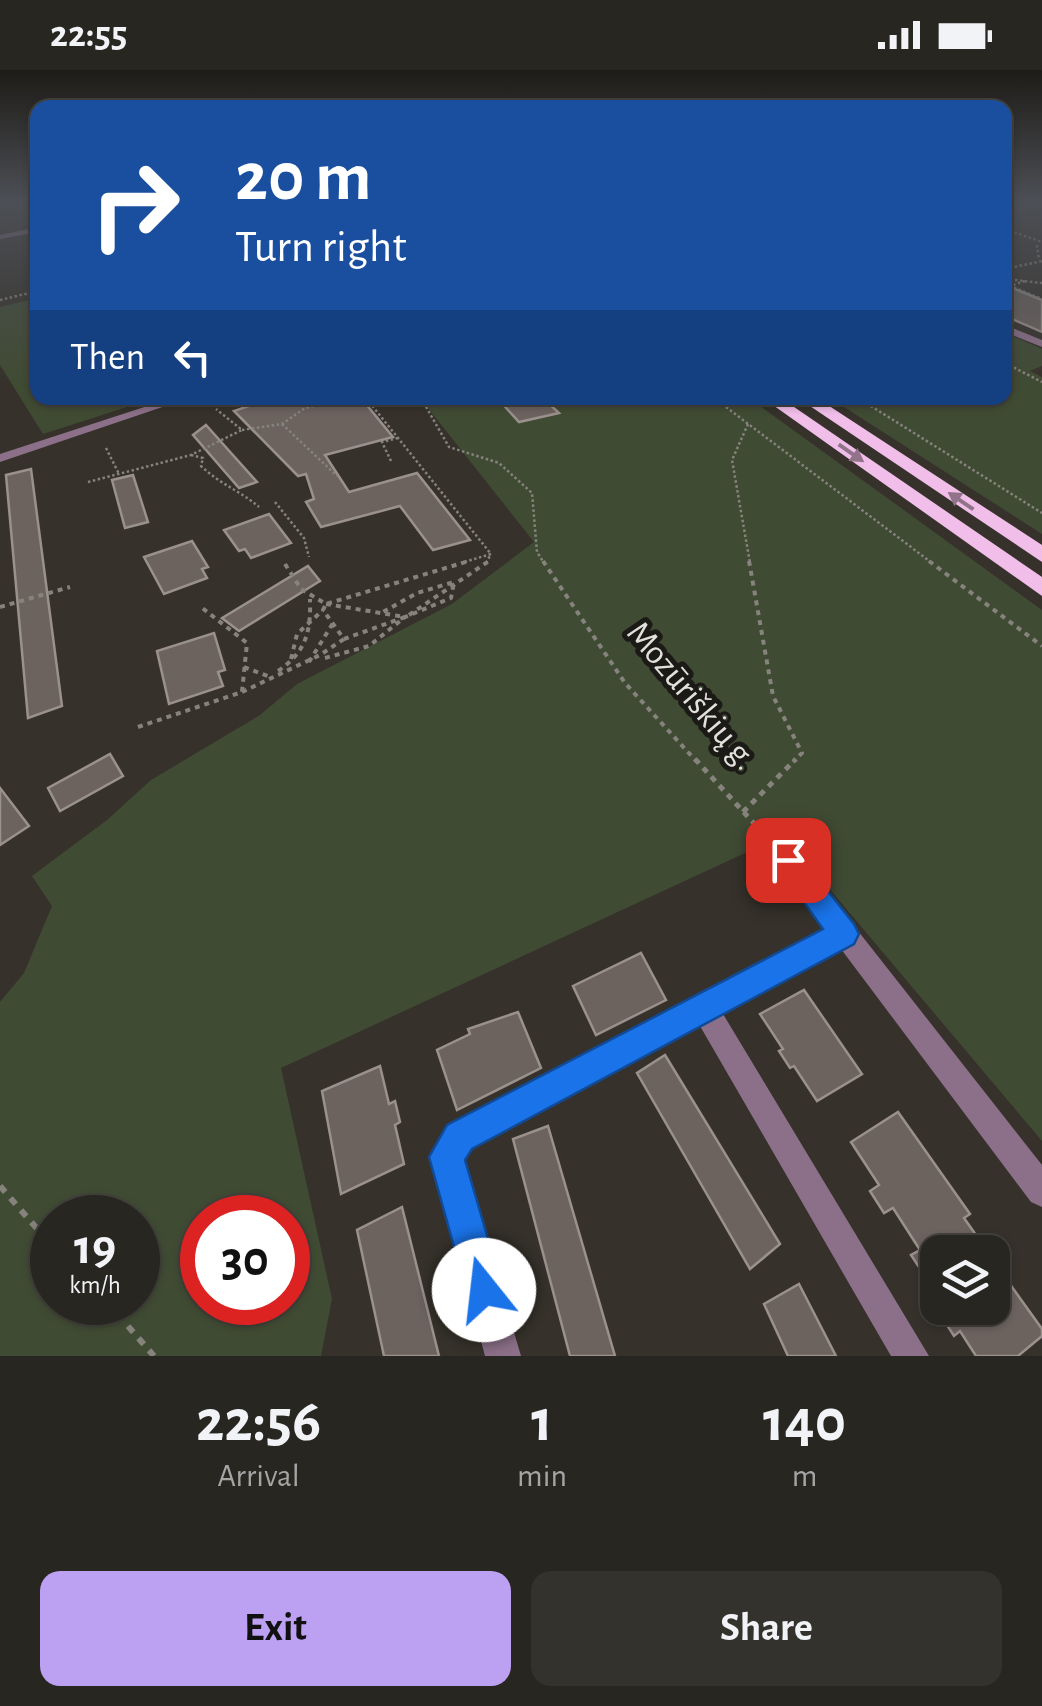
<!DOCTYPE html>
<html lang="en">
<head>
<meta charset="utf-8">
<style>
	:root { --surface:#282620; --page:#34322d; --text:#f1f3f6; --muted:#a5a5a5; --line:#44433e; --accent:#bca0f2 }
	body { margin:0; font-family:"Alegreya Sans",sans-serif; background:var(--page); color:var(--text); height:100vh; display:flex; flex-direction:column; font-size:38px; white-space:nowrap }
	* { box-sizing:border-box; margin:0 }
	p { font-size:32px; color:var(--muted) }
	.icon { flex:none; width:55px; height:55px; fill:none; stroke:currentColor; stroke-width:2; stroke-linecap:round; stroke-linejoin:round }
	.map { position:relative; height:1286px; overflow:hidden }
	.details { display:flex; flex-direction:column; background:var(--surface); flex:1 }
	.details>* { flex:none }
	.banner { position:absolute; left:30px; top:30px; width:982px; height:305px; border-radius:20px; box-shadow:0 2px 8px #0004,0 0 0 2px var(--line); background:#1a4fa0; color:#fff; overflow:hidden }
	.fabs { position:absolute; left:920px; top:1165px; display:grid; gap:20px }
	.fabs a { display:grid; place-items:center; width:90px; height:90px; border-radius:20px; background:var(--surface); box-shadow:0 2px 8px #0004,0 0 0 2px var(--line); font-size:50px }
	.speed { position:absolute; left:30px; top:1125px; display:flex; gap:20px; font-size:50px; font-weight:700; text-align:center }
	.speed>* { display:grid; place-content:center; width:130px; height:130px; border-radius:50%; background:var(--surface); box-shadow:0 2px 8px #0004,0 0 0 2px var(--line); line-height:1 }
	.speed small { font-size:25px; font-weight:400 }
	.speed .limit { border:15px solid #d22; background:#fff; color:#111 }
	.pin { position:absolute; display:grid; place-items:center; width:85px; height:85px; color:#fff; margin:-42px; border-radius:20px; box-shadow:0 5px 15px #0006 }
	.me { position:absolute; width:110px; margin:-55px; rotate:344deg; stroke-linejoin:round; filter:drop-shadow(0 0 8px #0008) }
	.turn { display:flex; align-items:center; gap:35px; height:210px; padding:0 40px; font-size:45px }
	.turn .icon { width:130px; height:130px; stroke-width:2.5 }
	.turn b { display:block; font-size:70px; line-height:85px }
	.then { display:flex; align-items:center; height:95px; padding:0 40px; background:#0003; gap:20px; font-size:38px }
	.eta { display:flex; justify-content:space-evenly; align-items:center; height:170px; text-align:center }
	.eta b { font-size:60px; font-weight:700; line-height:70px }
	.primary-button { display:flex; gap:20px; margin-top:auto; padding:20px 40px }
	.primary-button a { flex:1; height:115px; border-radius:20px; background:var(--accent); color:#111; font-size:40px; font-weight:700; line-height:115px; text-align:center }
	.primary-button a+a { background:var(--page); color:var(--text) }
	.status { display:flex; justify-content:space-between; align-items:center; height:70px; padding:0 50px; background:var(--surface); direction:ltr }
	.status svg { height:28px; fill:currentColor }
	.map>svg:first-child { display:block }
</style>
</head>
<body>
<div class="status"><b>22:55</b><svg viewBox="0 0 49 12"><path d="M0 12V9h3v3zM5 12V6h3v6zM10 12V3h3v9zM15 12V0h3v12zM26 1h20v11H26zM47 4h2v5h-2z"/></svg></div>
<div class="map">
<svg width="1042" height="1286" viewBox="0 0 1042 1286">
	<rect width="100%" height="100%" fill="#36322b"/>
	<g fill="#404b34" fill-rule="evenodd">
		<polygon points="37,228 38,328 155,328 43,364 0,295 0,237"/>
		<polygon points="1005,263 1042,279 1042,296 1030,301 1042,307 1042,464 830,328 1005,328"/>
		<path d="M420,328H749L1042,540V1071L784,765L281,998L332,1229L321,1286H0V932L24,903L52,836L32,806L107,750L151,710L260,645L297,614L452,534L534,472ZM52,1148H138V1232H52ZM202,1148H288V1232H202Z"/>
	</g>
	<g fill="#6c625e" stroke="#9a908c" stroke-width="2.5">
		<polygon points="1005,215 1042,230 1042,262 1005,246"/>
		<polygon points="272,328 361,328 393,367 325,385 349,422 417,403 470,470 433,480 400,436 321,457 306,432 314,429 306,404 298,406 234,341"/>
		<polygon points="497,328 543,328 559,343 519,352"/>
		<polygon points="206,355 257,412 239,418 193,365"/>
		<polygon points="31,399 62,636 28,648 6,405"/>
		<polygon points="133,405 148,452 125,458 112,410"/>
		<polygon points="269,444 291,473 251,488 245,479 239,481 224,460"/>
		<polygon points="192,471 208,497 202,499 207,508 164,524 144,487"/>
		<polygon points="308,496 320,511 239,561 222,548"/>
		<polygon points="214,563 225,600 218,602 223,616 169,634 157,581"/>
		<polygon points="110,684 123,706 60,741 48,718"/>
		<polygon points="0,718 29,756 0,775"/>
		<polygon points="641,883 666,930 596,965 573,916"/>
		<polygon points="804,920 862,1004 817,1031 794,996 790,998 779,981 783,979 760,944"/>
		<polygon points="518,942 541,998 457,1040 437,980 470,964 468,959"/>
		<polygon points="665,985 780,1174 750,1199 637,1003"/>
		<polygon points="380,996 389,1034 395,1031 400,1052 395,1055 404,1094 341,1124 322,1021"/>
		<polygon points="898,1042 970,1144 964,1148 988,1182 938,1182 938,1226 911,1185 920,1180 893,1138 884,1143 870,1121 879,1115 851,1072"/>
		<polygon points="548,1056 615,1286 570,1286 513,1069"/>
		<polygon points="402,1137 439,1286 384,1286 357,1160"/>
		<polygon points="992,1189 1042,1259 1042,1266 1018,1286 976,1286 960,1261 954,1266 936,1238 992,1238"/>
		<polygon points="799,1214 836,1286 788,1286 764,1234"/>
	</g>
	<g fill="none" stroke-linecap="round" stroke-linejoin="round">
		<g stroke="#86837d" stroke-width="2.5" stroke-dasharray="2.5 2.5" stroke-linecap="butt">
			<polyline points="1026,132 1033,137"/>
			<polyline points="1005,138 1012,132"/>
			<polyline points="1005,159 1042,172"/>
			<polyline points="1037,175 1039,190"/>
			<polyline points="1005,199 1042,191"/>
			<polyline points="1005,209 1042,213"/>
			<polyline points="1025,211 1010,216 1042,229"/>
			<polyline points="0,230 38,221"/>
			<polyline points="1005,293 1042,312"/>
			<polyline points="366,328 491,484 461,493"/>
			<polyline points="421,328 449,377 499,393 532,423 537,482 544,493"/>
			<polyline points="714,328 932,493"/>
			<polyline points="858,328 1042,443"/>
			<polyline points="995,329 999,328"/>
			<polyline points="282,354 337,406"/>
			<polyline points="748,354 732,390 750,493"/>
			<polyline points="242,360 282,354 305,338 350,328"/>
			<polyline points="106,378 119,404"/>
			<path d="M191,385L203,388L201,396C221,415 239,420 259,437"/>
			<polyline points="391,391 382,372 398,368"/>
			<polyline points="88,412 191,385 242,360 216,339"/>
			<polyline points="275,432 304,468 309,487"/>
			<polyline points="486,493 491,484"/>
		</g>
		<g stroke="#86837d" stroke-width="4" stroke-dasharray="5 5" stroke-linecap="butt">
			<polyline points="543,491 625,613 697,692"/>
			<polyline points="749,491 773,626 802,683 793,692"/>
			<polyline points="929,491 1042,576"/>
			<polyline points="285,494 301,519 326,534 469,491"/>
			<polygon points="326,534 405,547 344,569 323,540"/>
			<polyline points="0,537 70,517"/>
			<polyline points="409,545 489,491"/>
			<polyline points="325,588 369,576 405,547 451,528 454,512 417,523 383,542"/>
			<polyline points="291,589 297,564 323,540"/>
			<polyline points="309,592 333,553"/>
			<polyline points="244,597 268,606"/>
			<path d="M278,601C306,582 311,562 310,529"/>
			<polyline points="242,622 320,585 344,569"/>
			<polyline points="138,657 242,622 247,573 201,537"/>
		</g>
		<g stroke="#86837d" stroke-width="5" stroke-dasharray="6 6" stroke-linecap="butt">
			<polyline points="695,689 773,774"/>
			<polyline points="743,742 796,689"/>
		</g>
		<g stroke="#86837d" stroke-width="6" stroke-dasharray="8 8" stroke-linecap="butt">
			<polyline points="0,1116 52,1176"/>
			<polyline points="107,1232 154,1286"/>
		</g>
		<g fill="#8c7089" fill-rule="evenodd">
			<polygon points="38,157 38,162 0,169 0,165"/>
			<polygon points="1005,255 1042,270 1042,277 1005,262"/>
			<polygon points="172,328 189,328 0,392 0,384"/>
			<polygon points="788,779 796,782 1042,1095 1042,1137 1031,1132 841,879 723,944 929,1286 891,1286 700,956 471,1078 463,1090 521,1286 485,1286 432,1087 449,1056 826,860 780,798 776,790 780,782"/>
		</g>
		<g fill="#f0bee9" fill-rule="evenodd">
			<polygon points="763,328 781,328 1042,507 1042,526"/>
			<polygon points="798,328 817,328 1042,475 1042,492"/>
		</g>
	</g>
	<defs><path id="oneway-solid" d="M-6-.8H1V-3.2L6.5 0L1 3.2V.8H-6Z" transform="scale(2.5)"/></defs>
	<g fill="#91748a">
		<use href="#oneway-solid" transform="translate(851 383) rotate(35)"/>
		<use href="#oneway-solid" transform="translate(961 431) rotate(-146)"/>
	</g>
	<linearGradient id="sky" x2="0" y2="1"><stop stop-color="#1e1c18"/><stop offset="0.42" stop-color="#4c4f55"/><stop offset="1" stop-color="#4c4f55" stop-opacity="0"/></linearGradient>
	<rect width="1042" height="312" fill="url(#sky)"/>
	<polygon fill="#1a73e8" stroke="#114b97" stroke-width="2.5" points="788,778 797,782 854,854 859,864 854,874 472,1079 465,1090 503,1220 498,1234 484,1239 470,1234 429,1087 447,1055 823,859 774,790 778,782"/>
	<g text-anchor="middle" stroke-width="10" stroke-linejoin="round" paint-order="stroke">
		<g font-size="35" fill="#e3e1dc" stroke="#1c1a17">
			<text transform="translate(693 625) rotate(50)" y="12">Mozūriškių g.</text>
		</g>
	</g>
</svg>
<div class="fabs">
<a><svg class="icon" aria-label="layers" viewBox="0 0 24 24"><path d="M12 4l9 5-9 5-9-5zM3 14l9 5 9-5"/></svg></a>
</div>
<div class="speed"><div>19<small>km/h</small></div><div class="limit">30</div></div>
<div class="pin" style="left:788px;top:790px;background:#d93025"><svg class="icon" aria-label="arrive" viewBox="0 0 24 24"><path d="M6 21V4h12l-3 4 3 4H6"/></svg></div>
<svg class="me" style="left:484px;top:1220px" viewBox="-20 -20 40 40"><circle r="19" fill="#fff"/><path d="M0-13L10 11 0 6-10 11z" fill="#1a73e8"/></svg>
<div class="banner">
<div class="turn"><svg class="icon" aria-label="right" viewBox="0 0 24 24"><path d="M7 20v-9h11M14 6l5 5-5 5"/></svg><div><b>20 m</b>Turn right</div></div>
<div class="then">Then<svg class="icon" aria-label="left" viewBox="0 0 24 24"><path d="M17 20v-9H6M10 6l-5 5 5 5"/></svg></div>
</div>
</div>
<section class="details">
<div class="eta">
<div><b>22:56</b><p>Arrival</p></div>
<div><b>1</b><p>min</p></div>
<div><b>140</b><p>m</p></div>
</div>
<div class="primary-button"><a>Exit</a><a>Share</a></div>
</section>
</body>
</html>
